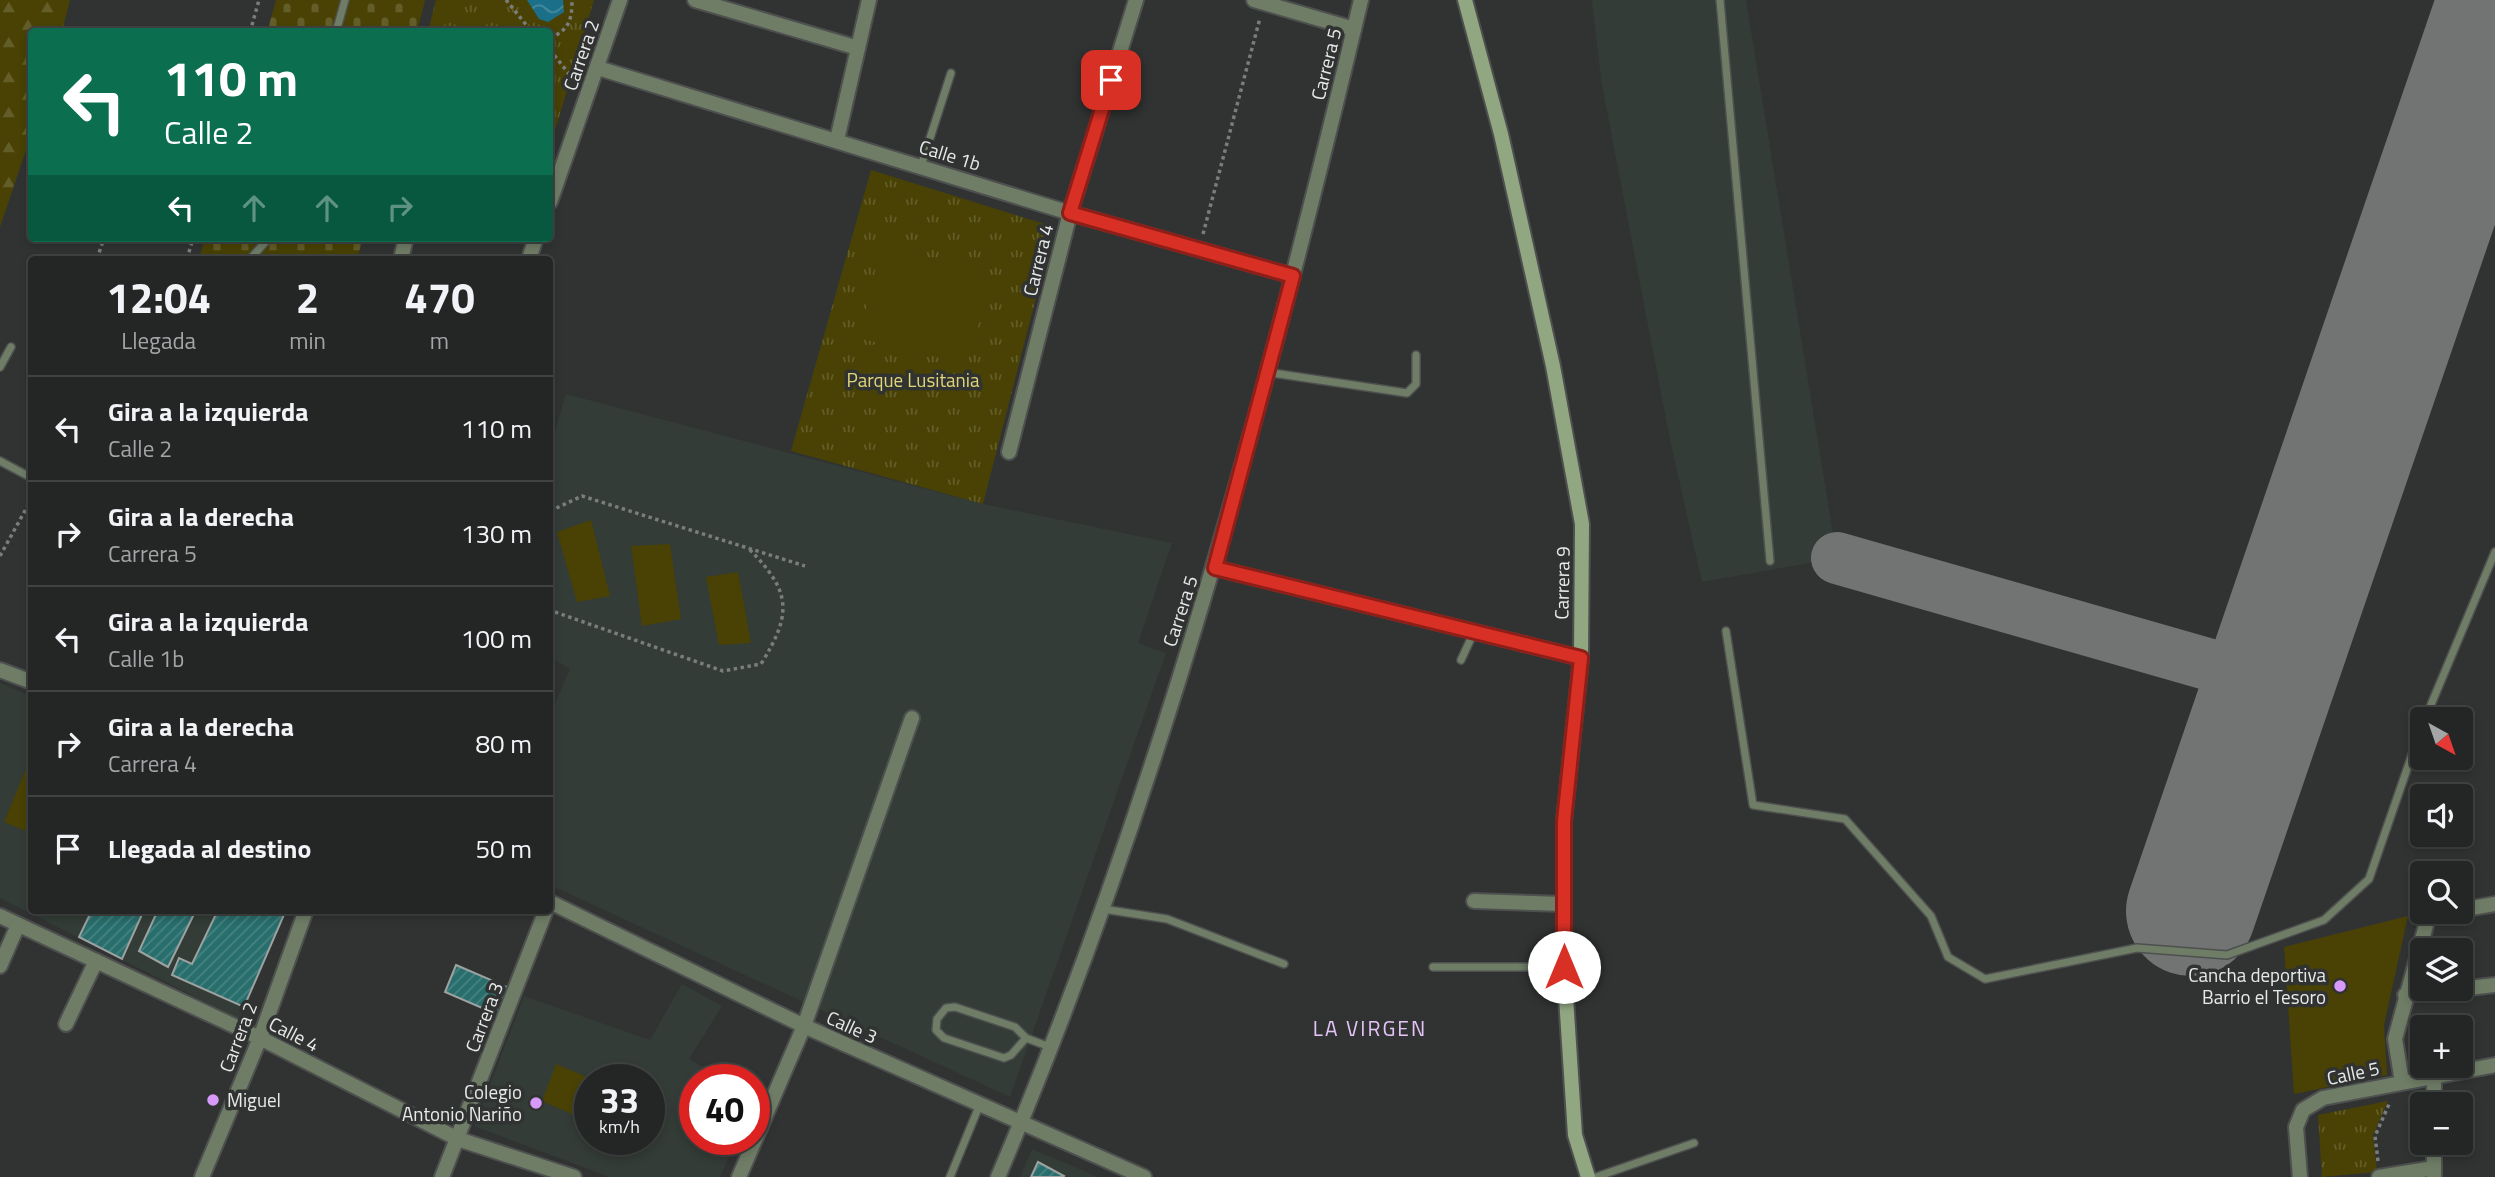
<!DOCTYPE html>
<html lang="es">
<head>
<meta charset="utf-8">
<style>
	:root { --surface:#242626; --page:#2c2e2e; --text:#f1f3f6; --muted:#a3a5a7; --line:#414343 }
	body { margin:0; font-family:"Titillium Web",sans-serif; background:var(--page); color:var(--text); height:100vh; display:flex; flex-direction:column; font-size:26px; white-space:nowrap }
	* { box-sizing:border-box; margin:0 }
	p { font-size:23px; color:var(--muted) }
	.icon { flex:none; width:38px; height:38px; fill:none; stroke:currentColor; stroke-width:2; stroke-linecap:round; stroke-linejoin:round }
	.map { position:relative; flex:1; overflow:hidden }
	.side { position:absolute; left:28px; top:256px; width:525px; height:658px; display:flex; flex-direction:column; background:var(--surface); border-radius:7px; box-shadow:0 4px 10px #0003,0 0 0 2px var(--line) }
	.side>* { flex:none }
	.top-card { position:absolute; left:28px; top:28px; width:525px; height:214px; border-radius:7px; box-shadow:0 4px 10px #0003,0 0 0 2px var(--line); background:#0b6e4f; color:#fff; overflow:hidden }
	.needle { width:46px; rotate:140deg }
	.buttons { position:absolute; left:2410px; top:707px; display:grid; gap:14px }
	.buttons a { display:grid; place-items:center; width:63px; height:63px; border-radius:7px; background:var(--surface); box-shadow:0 4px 10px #0003,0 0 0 2px var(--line); font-size:35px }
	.speed { position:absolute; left:574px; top:1064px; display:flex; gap:14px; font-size:35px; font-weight:700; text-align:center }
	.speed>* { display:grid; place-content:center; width:91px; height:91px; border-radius:50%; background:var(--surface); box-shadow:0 4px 10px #0003,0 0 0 2px var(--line); line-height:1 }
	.speed small { font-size:18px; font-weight:400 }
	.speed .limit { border:10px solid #d22; background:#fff; color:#111 }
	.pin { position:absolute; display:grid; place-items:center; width:60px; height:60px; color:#fff; margin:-30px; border-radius:14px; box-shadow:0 4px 10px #0006 }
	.me { position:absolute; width:77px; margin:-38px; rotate:0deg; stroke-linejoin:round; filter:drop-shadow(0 0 5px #0008) }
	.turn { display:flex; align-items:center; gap:24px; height:147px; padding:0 21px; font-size:32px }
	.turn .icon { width:91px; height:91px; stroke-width:2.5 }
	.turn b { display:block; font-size:49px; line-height:60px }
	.lanes { display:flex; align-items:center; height:66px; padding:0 21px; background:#0003; justify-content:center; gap:35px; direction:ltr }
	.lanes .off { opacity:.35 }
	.eta { display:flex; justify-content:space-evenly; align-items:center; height:119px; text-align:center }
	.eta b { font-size:42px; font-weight:700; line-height:49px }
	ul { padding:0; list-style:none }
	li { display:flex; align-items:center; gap:21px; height:105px; padding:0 21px; border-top:2px solid var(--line) }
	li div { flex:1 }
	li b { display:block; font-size:26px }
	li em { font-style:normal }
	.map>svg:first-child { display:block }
</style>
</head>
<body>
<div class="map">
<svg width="2495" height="1177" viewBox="0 0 2495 1177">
	<defs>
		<pattern id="forest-firs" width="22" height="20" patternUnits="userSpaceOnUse" patternTransform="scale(1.75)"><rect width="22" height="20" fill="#494204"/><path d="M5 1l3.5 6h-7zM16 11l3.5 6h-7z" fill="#635d29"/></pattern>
		<pattern id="cemetery-stones" width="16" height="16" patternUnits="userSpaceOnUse" patternTransform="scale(1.75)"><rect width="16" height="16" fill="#494204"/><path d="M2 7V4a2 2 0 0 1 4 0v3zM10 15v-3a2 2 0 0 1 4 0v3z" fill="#635d29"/></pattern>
		<pattern id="park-tufts" width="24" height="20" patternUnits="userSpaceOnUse" patternTransform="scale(1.75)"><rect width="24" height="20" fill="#494204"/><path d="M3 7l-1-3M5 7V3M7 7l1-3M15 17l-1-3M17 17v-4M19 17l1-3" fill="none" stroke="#635d29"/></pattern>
		<pattern id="water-waves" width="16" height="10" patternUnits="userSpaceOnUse" patternTransform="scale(1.75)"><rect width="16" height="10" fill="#1b6f89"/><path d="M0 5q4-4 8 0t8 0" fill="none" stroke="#478b9f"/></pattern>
		<pattern id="building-hatch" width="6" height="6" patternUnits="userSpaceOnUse" patternTransform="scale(1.75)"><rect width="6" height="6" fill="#286e6c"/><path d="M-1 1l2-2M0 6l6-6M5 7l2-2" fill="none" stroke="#478381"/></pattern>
	</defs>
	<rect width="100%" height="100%" fill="#303332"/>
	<g fill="#333c37" fill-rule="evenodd">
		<polygon points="1592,0 1746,0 1837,558 1702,582 1670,440 1601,80"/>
		<polygon points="566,394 983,504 1172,543 1138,643 1166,653 1010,1097 550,885 550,715 570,669 550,657 550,448"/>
		<polygon points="0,683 31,696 32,910 286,910 239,1019 0,898"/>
		<path d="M682,984L722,1006L689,1059L726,1080H695V1139H737L720,1177H610L474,1126L524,996L650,1040ZM590,1080H649V1139H590Z"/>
		<polygon points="1032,1149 1098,1177 1020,1177"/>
	</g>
	<polygon fill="url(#forest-firs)" points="0,0 70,0 62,31 32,32 31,135 0,227"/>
	<g fill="url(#cemetery-stones)">
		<polygon points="276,0 425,0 417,31 267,32"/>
		<polygon points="205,238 363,238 357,259 199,259"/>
	</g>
	<g fill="url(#park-tufts)">
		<polygon points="436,0 594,0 550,147 550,32 428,32"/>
		<polygon points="871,170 1054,227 983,504 791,451"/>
		<polygon points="2388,1101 2373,1135 2377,1172 2322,1177 2318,1115"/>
	</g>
	<g fill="#494204">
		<polygon points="881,245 986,275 982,315 965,364 859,338"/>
		<polygon points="591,520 610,596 577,602 557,532"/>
		<polygon points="670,544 681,619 642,626 631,546"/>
		<polygon points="738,572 751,643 719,645 706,577"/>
		<polygon points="31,757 31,833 4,822"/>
		<polygon points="2408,916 2384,1025 2387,1075 2294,1094 2284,947"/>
		<polygon points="556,1064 594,1080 590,1080 590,1122 542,1101"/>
	</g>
	<polygon fill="url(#water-waves)" points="527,0 563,0 564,12 548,22 539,19"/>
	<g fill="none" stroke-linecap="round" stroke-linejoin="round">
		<polyline stroke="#717473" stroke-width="52" points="1837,558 2270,682"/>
		<polyline stroke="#717473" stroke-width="130" points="2191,911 2495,24"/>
	</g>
	<g fill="url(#building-hatch)" stroke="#9da2a1" stroke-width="2">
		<polygon points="92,910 144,910 122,959 79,937"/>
		<polygon points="158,910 196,910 168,967 139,951"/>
		<polygon points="218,910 286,910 244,1007 172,975 179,958 192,964"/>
		<polygon points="456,965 514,990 503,1017 445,992"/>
		<polygon points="1038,1162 1064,1176 1063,1177 1031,1177"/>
	</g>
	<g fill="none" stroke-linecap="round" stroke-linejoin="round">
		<defs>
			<g id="lane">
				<polyline points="1720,0 1770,561"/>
				<polyline points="336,32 345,0"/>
				<polyline points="921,166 951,73"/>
				<polyline points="250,259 269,238"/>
				<polyline points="0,367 11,347"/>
				<polyline points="1266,372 1407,393 1416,384 1416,355"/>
				<polyline points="0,461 32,478"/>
				<polyline points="1726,631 1753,805 1845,819 1931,916 1948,957 1985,979 2137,948 2227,955 2324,920 2369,879 2422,726"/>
				<polyline points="1461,660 1474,632"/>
				<polyline points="2425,719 2495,552"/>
				<polyline points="1103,909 1167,919 1284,964"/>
				<polyline points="1433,967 1564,967"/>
				<polyline points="1026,1038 1015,1027 955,1007 946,1008 937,1019 936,1030 944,1038 1004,1058 1011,1055 1026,1038 1050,1047"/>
				<polyline points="950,1177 980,1104"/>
				<polyline points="1596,1177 1694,1143"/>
			</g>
			<g id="street">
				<polyline points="695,0 858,48"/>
				<polyline points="1254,0 1354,29"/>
				<polyline points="598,68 1070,213 1293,276"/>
				<polyline points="837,140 869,0"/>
				<polyline points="550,202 620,0"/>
				<polyline points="401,259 406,238"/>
				<polyline points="529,259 536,238"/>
				<polyline points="1009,452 1070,213 1136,0"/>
				<polyline points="1215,568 1581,658"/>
				<polyline points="0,670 32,682"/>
				<polyline points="1474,901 1563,904"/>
				<polyline points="550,902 804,1026 1144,1177"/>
				<polyline points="2460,910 2495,904"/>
				<polyline points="0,916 260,1038 458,1139 574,1177"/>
				<polyline points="0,966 18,925"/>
				<polyline points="2460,989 2495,985"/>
				<polyline points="2405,995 2459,989"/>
				<polyline points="66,1024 96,961"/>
				<polyline points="2402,1082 2395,1039 2429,914 2445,912"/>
				<polyline points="2434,1104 2434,1077"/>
				<polyline points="2434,1176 2434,1143"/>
				<polyline points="202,1177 260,1038 306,910"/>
				<polyline points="442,1177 546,910"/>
				<polyline points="739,1177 804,1026 912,718"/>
				<path d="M998,1177C1159,799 1266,399 1361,0"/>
				<polyline points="2300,1177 2296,1127 2303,1110 2323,1098 2495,1065"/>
				<polyline points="2379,1177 2434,1168"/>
			</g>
			<polyline id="secondary" points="1465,0 1501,134 1553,366 1582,524 1581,658 1564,821 1564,967 1575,1135 1588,1177"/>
		</defs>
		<use href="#lane" stroke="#4d504f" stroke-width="10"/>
		<use href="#street" stroke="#4d504f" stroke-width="18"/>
		<use href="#secondary" stroke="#4d504f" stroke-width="18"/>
		<g stroke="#7a7d7c" stroke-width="3.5" stroke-dasharray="3.5 3.5" stroke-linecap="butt">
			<polyline points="506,0 532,32"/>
			<polyline points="250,32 259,0"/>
			<path d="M550,38C569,30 572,20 572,0"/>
			<polyline points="550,50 574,80"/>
			<polyline points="1203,234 1260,18"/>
			<polyline points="97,259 104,238"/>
			<polyline points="187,259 193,238"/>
			<polyline points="550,511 582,496 805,566"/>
			<polyline points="0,556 32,498"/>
			<path d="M550,607L555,612L723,671L761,664C792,614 792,592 749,549"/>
			<polyline points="2378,1161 2375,1136 2390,1102"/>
		</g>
		<use href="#lane" stroke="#6f7d66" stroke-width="7"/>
		<use href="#street" stroke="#6f7d66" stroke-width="14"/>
		<use href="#secondary" stroke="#91a782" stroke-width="14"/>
	</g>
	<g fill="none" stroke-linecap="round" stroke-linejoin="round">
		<defs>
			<polyline id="route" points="1111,80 1070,213 1293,276 1215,568 1581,658 1564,821 1564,967"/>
		</defs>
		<use href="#route" stroke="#8d1f18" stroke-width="18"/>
		<use href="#route" stroke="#d93025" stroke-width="12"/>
	</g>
	<g fill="#d89af8" stroke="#303332" stroke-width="2.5">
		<circle cx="2340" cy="986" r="7"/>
		<circle cx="213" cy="1100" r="7"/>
		<circle cx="536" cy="1103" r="7"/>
	</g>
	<g text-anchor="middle" stroke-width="7" stroke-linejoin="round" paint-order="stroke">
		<g font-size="19" fill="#e8eae9" stroke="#303332">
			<text transform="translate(581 55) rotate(-71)" y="7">Carrera 2</text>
			<text transform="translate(1326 64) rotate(-76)" y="7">Carrera 5</text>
			<text transform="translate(950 155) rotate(17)" y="7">Calle 1b</text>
			<text transform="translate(1038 260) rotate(-76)" y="7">Carrera 4</text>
			<text transform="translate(1562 583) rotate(-89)" y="7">Carrera 9</text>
			<text transform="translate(1180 611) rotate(-72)" y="7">Carrera 5</text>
			<text transform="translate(484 1017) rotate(-69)" y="7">Carrera 3</text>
			<text transform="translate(852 1027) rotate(24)" y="7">Calle 3</text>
			<text transform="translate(294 1034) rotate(27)" y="7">Calle 4</text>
			<text transform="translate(238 1037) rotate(-69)" y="7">Carrera 2</text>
			<text transform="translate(2353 1073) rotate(-12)" y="7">Calle 5</text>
		</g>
		<g font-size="19" fill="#e0d578" stroke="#303332">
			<text x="913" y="387">Parque Lusitania</text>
		</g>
		<g font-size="19" fill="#e8eae9" stroke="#303332" text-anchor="end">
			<text x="2326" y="982">Cancha deportiva<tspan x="2326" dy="22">Barrio el Tesoro</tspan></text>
			<text x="522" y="1099">Colegio<tspan x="522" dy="22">Antonio Nariño</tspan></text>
			<text x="227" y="1107" text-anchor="start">Miguel</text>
		</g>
		<g font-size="21" letter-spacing="2" fill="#e5c3f7" stroke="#303332">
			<text x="1370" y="1036">LA VIRGEN</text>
		</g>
	</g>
</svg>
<div class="buttons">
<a><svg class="needle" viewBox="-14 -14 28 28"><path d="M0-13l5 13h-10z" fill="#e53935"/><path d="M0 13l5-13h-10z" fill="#a3a5a7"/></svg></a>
<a><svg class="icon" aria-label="sound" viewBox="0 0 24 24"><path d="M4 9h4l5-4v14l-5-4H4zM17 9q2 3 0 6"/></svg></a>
<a><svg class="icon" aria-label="search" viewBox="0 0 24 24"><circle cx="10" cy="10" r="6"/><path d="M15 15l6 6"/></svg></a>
<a><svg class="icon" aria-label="layers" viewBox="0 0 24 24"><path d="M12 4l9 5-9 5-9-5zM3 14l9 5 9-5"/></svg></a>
<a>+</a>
<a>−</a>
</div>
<div class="speed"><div>33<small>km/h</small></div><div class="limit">40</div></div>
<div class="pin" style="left:1111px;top:80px;background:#d93025"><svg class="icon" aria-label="arrive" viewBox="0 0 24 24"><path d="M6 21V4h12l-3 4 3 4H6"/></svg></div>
<svg class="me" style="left:1564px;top:967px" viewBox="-20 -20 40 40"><circle r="19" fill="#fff"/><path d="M0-13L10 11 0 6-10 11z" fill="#d93025"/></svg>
<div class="top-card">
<div class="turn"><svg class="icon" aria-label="left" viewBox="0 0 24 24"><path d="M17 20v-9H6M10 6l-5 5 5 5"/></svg><div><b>110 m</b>Calle 2</div></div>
<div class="lanes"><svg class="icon" aria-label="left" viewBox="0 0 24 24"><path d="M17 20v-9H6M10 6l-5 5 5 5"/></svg><svg class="icon off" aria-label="ahead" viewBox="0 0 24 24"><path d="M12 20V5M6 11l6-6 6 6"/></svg><svg class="icon off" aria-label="ahead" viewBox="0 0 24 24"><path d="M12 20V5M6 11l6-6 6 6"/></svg><svg class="icon off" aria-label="right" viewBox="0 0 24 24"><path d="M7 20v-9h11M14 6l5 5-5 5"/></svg></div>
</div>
<section class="side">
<div class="eta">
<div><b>12:04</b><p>Llegada</p></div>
<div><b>2</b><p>min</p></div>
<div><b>470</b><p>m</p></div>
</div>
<ul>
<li><svg class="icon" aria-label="left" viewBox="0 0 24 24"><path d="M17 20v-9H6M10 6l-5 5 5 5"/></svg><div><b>Gira a la izquierda</b><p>Calle 2</p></div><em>110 m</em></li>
<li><svg class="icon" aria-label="right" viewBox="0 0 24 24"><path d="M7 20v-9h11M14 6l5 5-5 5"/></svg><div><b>Gira a la derecha</b><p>Carrera 5</p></div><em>130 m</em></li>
<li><svg class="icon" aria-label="left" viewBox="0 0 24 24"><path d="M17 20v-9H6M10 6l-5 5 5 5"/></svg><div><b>Gira a la izquierda</b><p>Calle 1b</p></div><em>100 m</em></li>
<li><svg class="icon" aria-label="right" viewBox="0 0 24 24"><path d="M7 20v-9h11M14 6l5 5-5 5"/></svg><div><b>Gira a la derecha</b><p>Carrera 4</p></div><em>80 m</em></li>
<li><svg class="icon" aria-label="arrive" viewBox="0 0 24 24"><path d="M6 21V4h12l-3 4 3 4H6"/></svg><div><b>Llegada al destino</b></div><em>50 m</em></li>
</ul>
</section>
</div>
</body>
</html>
